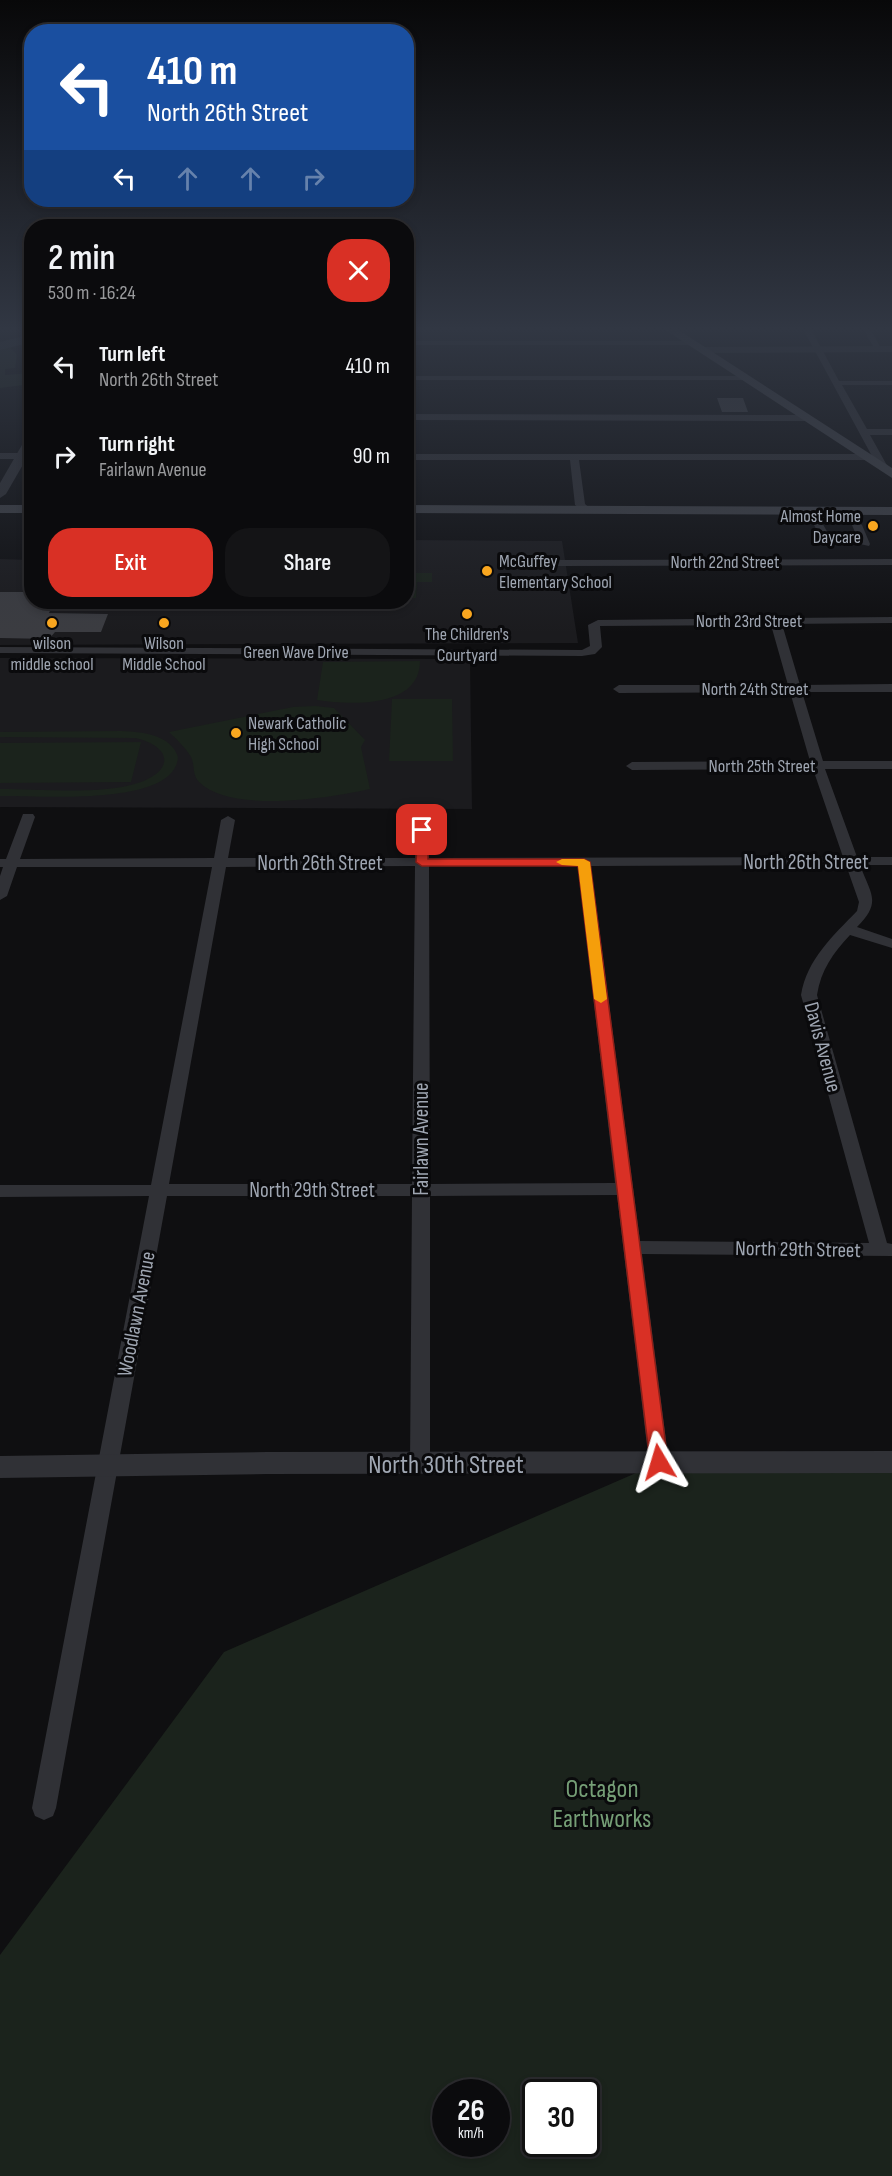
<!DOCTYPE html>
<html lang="en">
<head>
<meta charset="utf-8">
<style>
	:root { --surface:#0b0b0d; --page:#141416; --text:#f1f3f6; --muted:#9a9b9d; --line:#2b2b2e; --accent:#d93025 }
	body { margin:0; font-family:"Sofia Sans Condensed",sans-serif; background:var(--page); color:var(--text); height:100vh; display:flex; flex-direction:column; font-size:22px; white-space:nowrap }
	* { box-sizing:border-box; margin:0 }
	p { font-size:20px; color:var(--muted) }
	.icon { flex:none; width:33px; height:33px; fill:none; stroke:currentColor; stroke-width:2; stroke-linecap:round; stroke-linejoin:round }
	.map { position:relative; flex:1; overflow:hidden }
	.drawer { position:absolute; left:24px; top:219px; width:390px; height:390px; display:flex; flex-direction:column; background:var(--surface); border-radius:24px; box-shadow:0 3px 9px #0003,0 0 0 2px var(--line) }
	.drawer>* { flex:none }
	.guide { position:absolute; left:24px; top:24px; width:390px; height:183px; border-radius:24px; box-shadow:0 3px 9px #0003,0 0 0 2px var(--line); background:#1a4fa0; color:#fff; overflow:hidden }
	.speed { position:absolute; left:432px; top:2079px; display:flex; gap:12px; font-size:30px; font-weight:700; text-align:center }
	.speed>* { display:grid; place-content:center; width:78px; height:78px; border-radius:50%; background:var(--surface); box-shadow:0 3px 9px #0003,0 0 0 2px var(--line); line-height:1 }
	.speed small { font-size:15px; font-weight:400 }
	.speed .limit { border:3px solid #111; border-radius:9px; background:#fff; color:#111 }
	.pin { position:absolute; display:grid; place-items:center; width:51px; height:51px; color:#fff; margin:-26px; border-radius:12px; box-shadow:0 3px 9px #0006 }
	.me { position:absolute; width:66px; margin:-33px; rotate:353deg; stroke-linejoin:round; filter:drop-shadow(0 0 4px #0008) }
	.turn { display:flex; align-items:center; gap:21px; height:126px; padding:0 24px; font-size:27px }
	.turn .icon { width:78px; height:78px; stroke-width:2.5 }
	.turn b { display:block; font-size:42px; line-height:51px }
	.lanes { display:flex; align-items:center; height:57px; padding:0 24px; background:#0003; justify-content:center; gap:30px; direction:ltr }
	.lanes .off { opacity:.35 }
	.round { display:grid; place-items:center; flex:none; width:63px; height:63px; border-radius:24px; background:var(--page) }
	.summary { display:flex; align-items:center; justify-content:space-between; height:102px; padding:0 24px }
	h1 { font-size:36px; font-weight:600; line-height:45px }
	.button { display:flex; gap:12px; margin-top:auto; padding:12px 24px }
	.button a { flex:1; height:69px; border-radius:24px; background:var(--accent); color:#fff; font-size:24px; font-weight:600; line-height:69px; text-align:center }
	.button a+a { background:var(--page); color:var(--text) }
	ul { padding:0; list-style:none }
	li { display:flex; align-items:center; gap:18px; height:90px; padding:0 24px }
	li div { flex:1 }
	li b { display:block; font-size:22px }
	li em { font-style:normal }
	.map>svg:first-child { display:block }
</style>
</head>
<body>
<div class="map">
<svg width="892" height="2176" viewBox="0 0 892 2176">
	<rect width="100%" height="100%" fill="#0f0f11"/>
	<g fill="#1b1b1e">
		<polygon points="407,540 562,541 578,643 0,645 0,559 31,560 32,602 406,602"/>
		<polygon points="0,658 470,659 472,809 0,807"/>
	</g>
	<g fill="#1b231c" fill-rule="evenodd">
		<polygon points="4,341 17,355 15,368 5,369 5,375 31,373 31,384 0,388 0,342"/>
		<polygon points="407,573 432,573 432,582 417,582 416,598 407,598"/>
		<polygon points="172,602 306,602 305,609 170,609"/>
		<path d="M420,661C420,709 348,705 317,700L323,662Z"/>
		<polygon points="392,699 452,699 453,761 389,761"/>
		<path d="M315,706L334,708L365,740L361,747L370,789C329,798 232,814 199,782C192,775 195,765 191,757C186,748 176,739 169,732L293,707Z"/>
		<path d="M121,731C141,732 171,734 178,757C175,808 36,795 0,796V789C40,789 102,795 138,783C175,771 172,746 135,738L0,737V732Z"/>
		<polygon points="141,742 131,782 0,783 0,743"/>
		<path d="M659,1463L892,1465V2176H0V1955L224,1652ZM446,2092H496V2144H446ZM536,2092H586V2144H536Z"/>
	</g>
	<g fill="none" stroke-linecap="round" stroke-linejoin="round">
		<polygon fill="#273036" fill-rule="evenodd" points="32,334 32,342 0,350 0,342"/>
	</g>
	<g fill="#3b3c41">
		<polygon points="717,398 743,398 748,412 722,412"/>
		<polygon points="0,592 32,592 32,602 54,602 49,613 108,614 101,632 55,632 49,639 0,638"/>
	</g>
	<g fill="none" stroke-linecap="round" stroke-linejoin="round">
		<g fill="#303136" fill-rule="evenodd">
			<polygon points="803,329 811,329 839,381 892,381 892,385 842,385 867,429 892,429 892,435 870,435 889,469 887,471 879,469"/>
			<polygon points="863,329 871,329 882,351 876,351"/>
			<polygon points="406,341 693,341 697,343 693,345 406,345"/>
			<polygon points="406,376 745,376 749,378 745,380 406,380"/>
			<polygon points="406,414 807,415 811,418 807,421 406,420"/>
			<rect x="0" y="453" width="32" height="6"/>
			<polygon points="406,454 866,454 871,457 866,460 579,460 585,504 592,510 587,513 575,505 570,460 406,460"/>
			<polygon points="814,519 820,519 834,544 833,546 825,546 812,521"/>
			<polygon points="857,522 862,525 870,544 869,546 860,544 852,525"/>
			<polygon points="892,559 892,565 558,566 553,563 558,560"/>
			<path d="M892,617V623L782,624L800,685L892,684V692H802L823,761H892V769H825L857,857H892V865H860C871,895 882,902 857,927L892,939V948L850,935C833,953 821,970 817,995L887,1243L892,1244V1256L642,1254L669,1463L666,1469L659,1471L652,1469L649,1463L617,1195L430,1196V1465L427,1471L420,1473L413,1471L410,1465L412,1196H167L56,1808L53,1816L44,1820L35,1816L32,1808L149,1196L0,1197V1185H151L212,867H17L7,896L0,900V876L3,867H0V859H6L23,814H33L35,817L20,859L214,858L221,820L228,816L235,820L228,858H415V814L422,810L429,814V858L843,857L813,769L632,770L626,766L632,762L810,761L790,692L619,693L613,689L619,685H788L771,625L600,626L602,647L595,654L582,656L0,653V647L582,650L590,646L588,625L598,620ZM846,865L859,902L857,911C833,936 807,959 801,995L869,1243L640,1241L591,866ZM415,866L412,1184H169L226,867ZM429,866H578L615,1183L430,1184Z"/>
		</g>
		<g fill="#303136" fill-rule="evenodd">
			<polygon points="892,346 892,352 703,353 698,350 703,347"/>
			<polygon points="32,435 32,449 6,494 0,498 0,483 26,438"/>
			<polygon points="892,1451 892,1473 267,1474 0,1478 0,1456 267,1452"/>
		</g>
		<g fill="#3e4046" fill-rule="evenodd">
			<polygon points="664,329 677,329 892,468 892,478"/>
			<rect x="0" y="505" width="32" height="8"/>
			<polygon points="406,505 892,507 892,515 406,513"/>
		</g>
	</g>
	<linearGradient id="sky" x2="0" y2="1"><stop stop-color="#080809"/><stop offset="0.52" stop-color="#313743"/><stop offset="1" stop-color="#313743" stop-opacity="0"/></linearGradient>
	<rect width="892" height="633" fill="url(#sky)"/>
	<polygon fill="#d93025" stroke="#8d1f18" stroke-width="1.5" points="418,828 428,830 428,859 584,859 590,862 668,1462 665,1467 653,1467 650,1462 578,866 422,866 416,862"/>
	<polygon fill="#f59e0b" points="584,859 590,862 607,999 601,1003 594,999 578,866 562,865 556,862 562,859"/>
	<g fill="#f9a61f" stroke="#0a0a0c" stroke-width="2">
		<circle cx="873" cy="526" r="6"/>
		<circle cx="487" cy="571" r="6"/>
		<circle cx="467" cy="614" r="6"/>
		<circle cx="52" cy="623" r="6"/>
		<circle cx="164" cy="623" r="6"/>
		<circle cx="236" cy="733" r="6"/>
	</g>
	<g text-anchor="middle" stroke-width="6" stroke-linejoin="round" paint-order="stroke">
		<g font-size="18" fill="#9fa6b2" stroke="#0a0a0c">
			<text x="861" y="522" text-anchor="end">Almost Home<tspan x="861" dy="21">Daycare</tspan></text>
			<text x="499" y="567" text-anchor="start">McGuffey<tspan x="499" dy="21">Elementary School</tspan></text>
			<text x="467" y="640">The Children's<tspan x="467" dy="21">Courtyard</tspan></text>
			<text x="52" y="649">wilson<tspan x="52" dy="21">middle school</tspan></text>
			<text x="164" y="649">Wilson<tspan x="164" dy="21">Middle School</tspan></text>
			<text x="248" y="729" text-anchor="start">Newark Catholic<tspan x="248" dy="21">High School</tspan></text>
		</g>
		<g font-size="18" fill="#9fa6b2" stroke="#0a0a0c">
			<text x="725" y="568">North 22nd Street</text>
			<text x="749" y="627">North 23rd Street</text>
			<text x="296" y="658">Green Wave Drive</text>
			<text x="755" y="695">North 24th Street</text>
			<text x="762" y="772">North 25th Street</text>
		</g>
		<g font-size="21" fill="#9fa6b2" stroke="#0a0a0c">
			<text x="806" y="869">North 26th Street</text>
			<text x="320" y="870">North 26th Street</text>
			<text transform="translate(823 1047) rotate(75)" y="7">Davis Avenue</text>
			<text transform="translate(421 1139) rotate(-90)" y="7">Fairlawn Avenue</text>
			<text x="312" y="1197">North 29th Street</text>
			<text transform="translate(798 1249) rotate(1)" y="7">North 29th Street</text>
			<text transform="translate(136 1314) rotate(-79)" y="7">Woodlawn Avenue</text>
		</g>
		<g font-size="26" fill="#9fa6b2" stroke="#0a0a0c">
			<text x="446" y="1473">North 30th Street</text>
		</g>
		<g font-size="26" fill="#759e76" stroke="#0a0a0c">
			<text x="602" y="1797">Octagon<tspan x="602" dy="30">Earthworks</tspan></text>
		</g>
	</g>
</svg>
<div class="speed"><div>26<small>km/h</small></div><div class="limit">30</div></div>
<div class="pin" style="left:422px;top:830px;background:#d93025"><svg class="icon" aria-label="arrive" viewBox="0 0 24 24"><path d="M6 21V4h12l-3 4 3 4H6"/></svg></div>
<svg class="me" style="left:659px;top:1462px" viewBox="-20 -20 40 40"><path d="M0-17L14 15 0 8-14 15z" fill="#d93025" stroke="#fff" stroke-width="4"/></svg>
<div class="guide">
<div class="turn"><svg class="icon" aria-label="left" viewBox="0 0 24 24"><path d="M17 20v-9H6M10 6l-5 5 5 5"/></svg><div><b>410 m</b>North 26th Street</div></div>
<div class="lanes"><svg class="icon" aria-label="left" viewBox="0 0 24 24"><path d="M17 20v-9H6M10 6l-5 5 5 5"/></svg><svg class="icon off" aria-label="ahead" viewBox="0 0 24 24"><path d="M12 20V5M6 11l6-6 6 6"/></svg><svg class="icon off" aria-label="ahead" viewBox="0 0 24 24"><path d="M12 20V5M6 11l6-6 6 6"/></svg><svg class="icon off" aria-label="right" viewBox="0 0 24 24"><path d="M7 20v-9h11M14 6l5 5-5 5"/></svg></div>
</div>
<section class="drawer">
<div class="summary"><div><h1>2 min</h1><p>530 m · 16:24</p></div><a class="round" style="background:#d93025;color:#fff"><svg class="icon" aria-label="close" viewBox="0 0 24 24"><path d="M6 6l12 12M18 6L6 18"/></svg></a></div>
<ul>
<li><svg class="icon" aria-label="left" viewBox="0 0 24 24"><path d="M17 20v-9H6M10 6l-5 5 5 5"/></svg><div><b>Turn left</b><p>North 26th Street</p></div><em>410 m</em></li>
<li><svg class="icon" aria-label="right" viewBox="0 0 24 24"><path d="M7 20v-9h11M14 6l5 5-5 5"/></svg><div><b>Turn right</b><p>Fairlawn Avenue</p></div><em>90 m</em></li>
</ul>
<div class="button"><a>Exit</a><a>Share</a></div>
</section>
</div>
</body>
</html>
